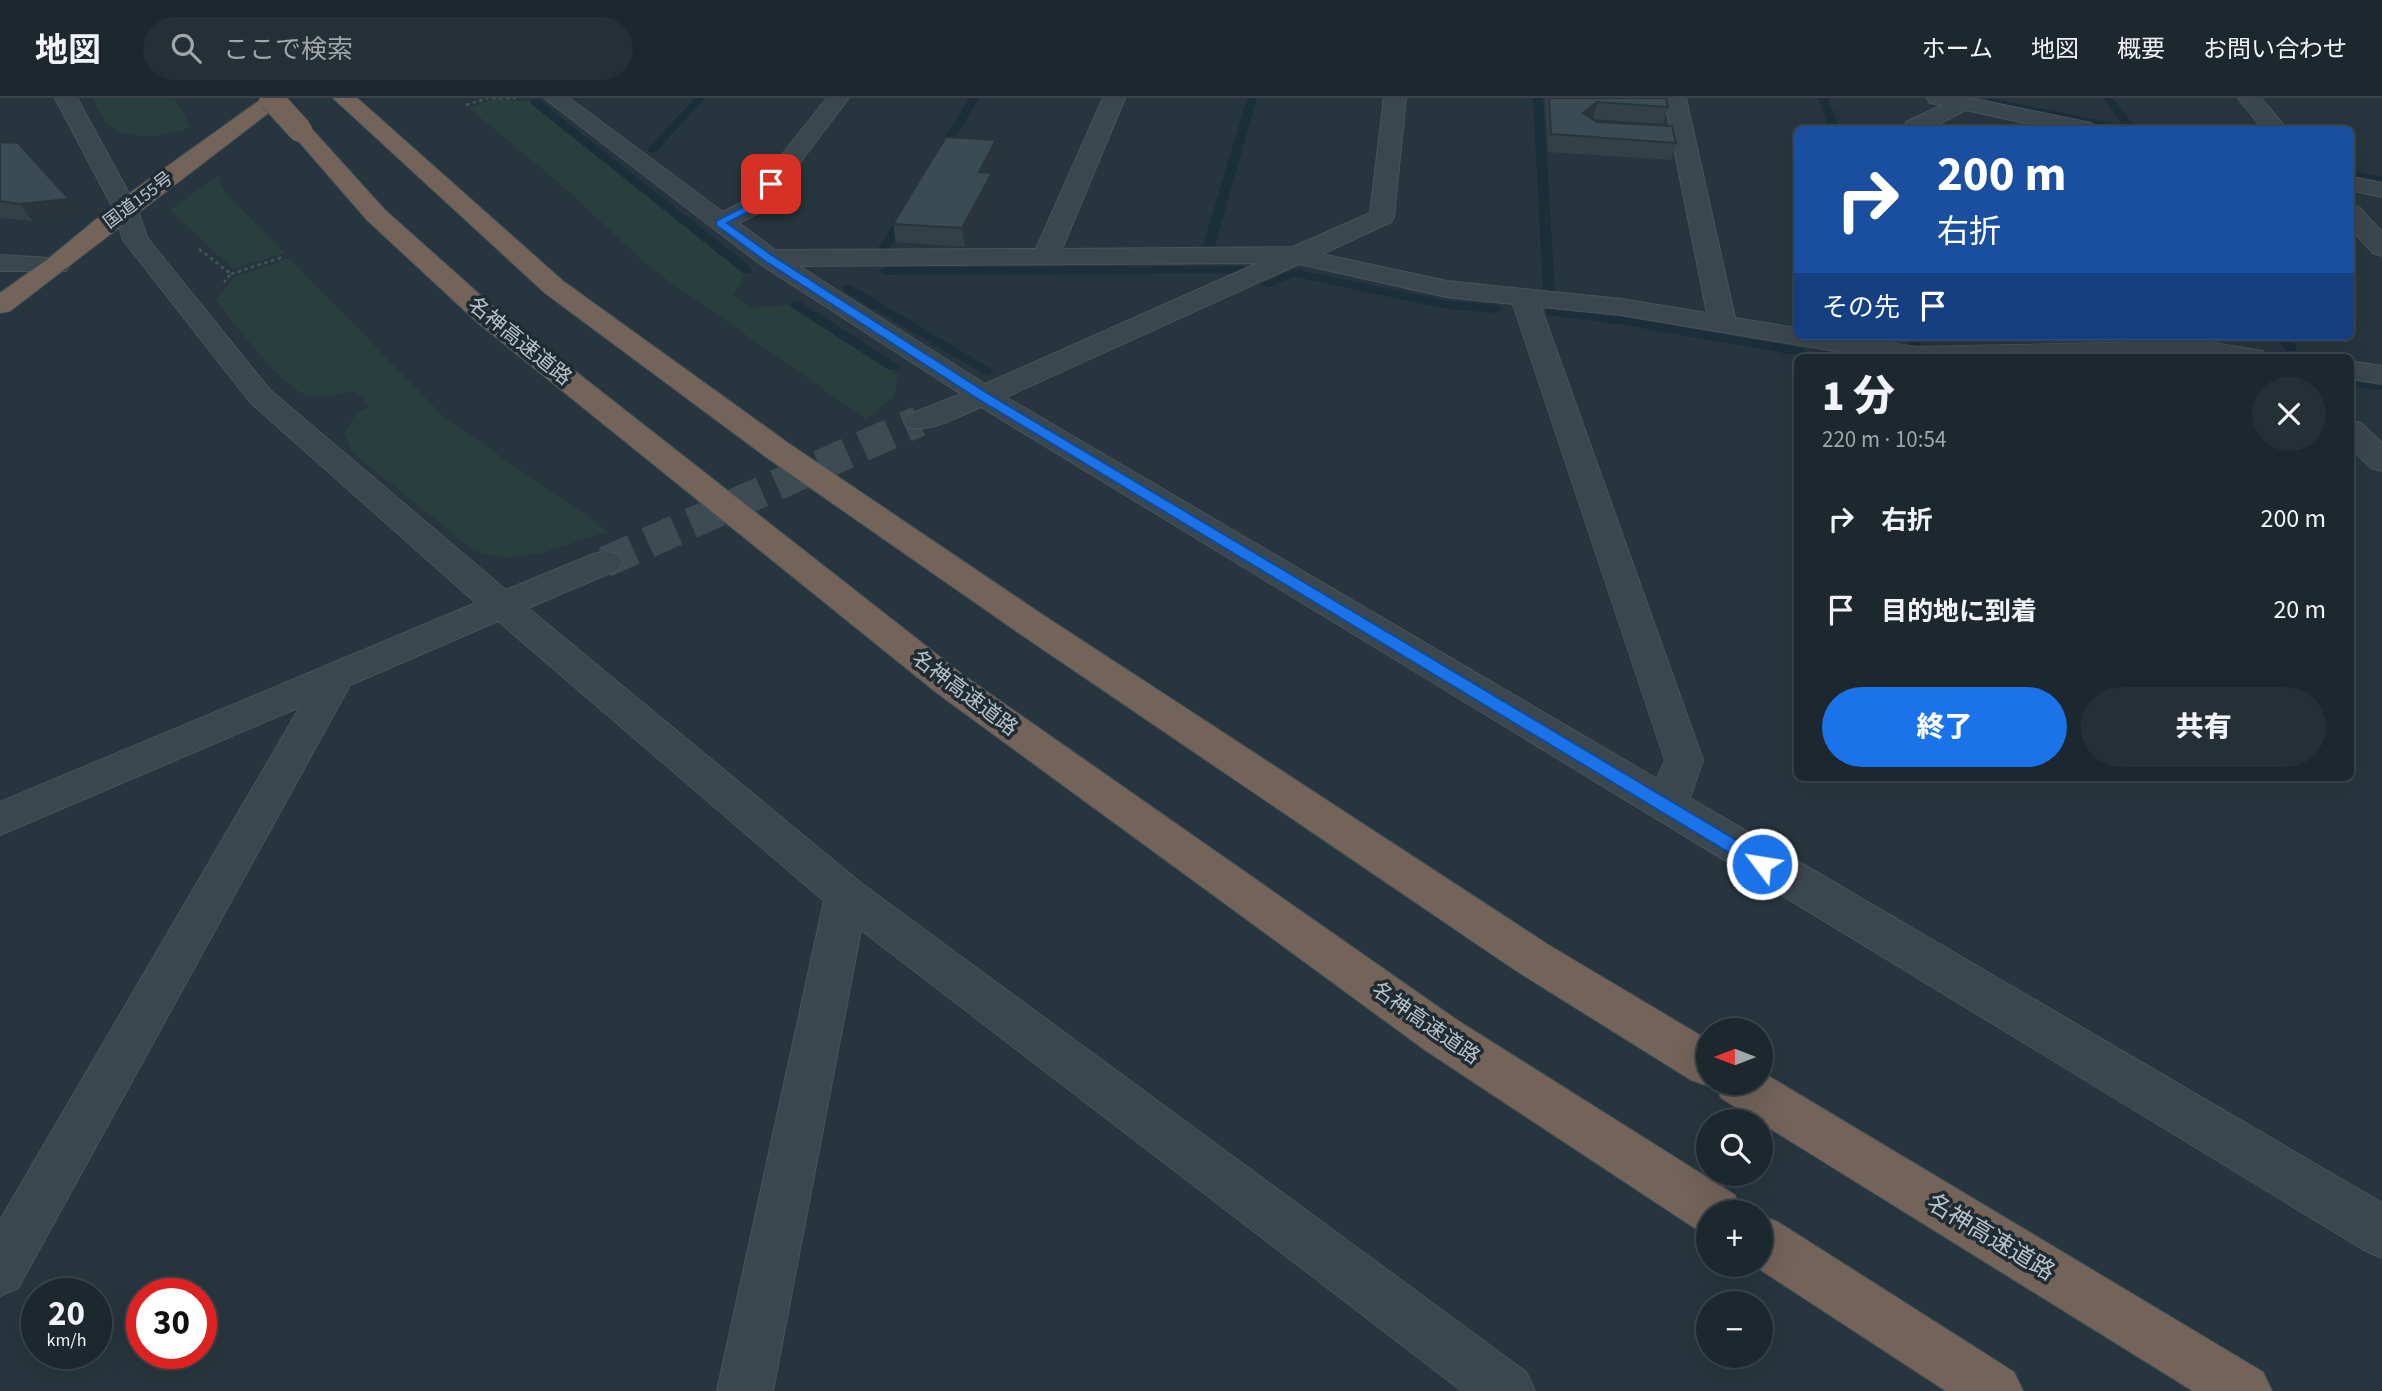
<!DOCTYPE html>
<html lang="ja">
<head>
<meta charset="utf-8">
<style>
	:root { --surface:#1d282e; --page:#253036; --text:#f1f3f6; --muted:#a0a6aa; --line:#3b444a; --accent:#1a73e8 }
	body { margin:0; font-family:"Source Sans 3","Noto Sans JP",sans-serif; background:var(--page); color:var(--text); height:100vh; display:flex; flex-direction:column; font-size:26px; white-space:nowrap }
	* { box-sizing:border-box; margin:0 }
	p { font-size:23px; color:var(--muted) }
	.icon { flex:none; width:38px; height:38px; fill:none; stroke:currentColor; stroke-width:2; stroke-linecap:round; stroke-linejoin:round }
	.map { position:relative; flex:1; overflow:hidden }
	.details { position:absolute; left:1794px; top:256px; width:560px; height:427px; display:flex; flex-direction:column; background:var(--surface); border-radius:10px; box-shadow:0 7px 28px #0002,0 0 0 2px var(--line) }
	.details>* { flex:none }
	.banner { position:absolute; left:1794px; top:28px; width:560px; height:214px; border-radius:10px; box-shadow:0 7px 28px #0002,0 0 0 2px var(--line); background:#1a4fa0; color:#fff; overflow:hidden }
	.needle { width:46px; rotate:270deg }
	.tools { position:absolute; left:1696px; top:920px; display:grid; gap:14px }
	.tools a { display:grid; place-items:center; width:77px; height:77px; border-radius:50%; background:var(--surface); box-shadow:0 7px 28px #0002,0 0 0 2px var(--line); font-size:35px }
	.speed { position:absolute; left:21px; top:1180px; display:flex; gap:14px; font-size:35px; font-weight:700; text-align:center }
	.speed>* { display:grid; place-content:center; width:91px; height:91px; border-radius:50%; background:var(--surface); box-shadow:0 7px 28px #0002,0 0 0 2px var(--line); line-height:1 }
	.speed small { font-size:18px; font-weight:400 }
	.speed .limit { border:10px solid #d22; background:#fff; color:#111 }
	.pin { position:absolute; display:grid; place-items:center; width:60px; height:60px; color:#fff; margin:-30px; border-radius:14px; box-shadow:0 4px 10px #0006 }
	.me { position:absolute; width:77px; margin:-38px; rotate:301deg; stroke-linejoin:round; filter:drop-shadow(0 0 5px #0008) }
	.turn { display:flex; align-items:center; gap:24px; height:147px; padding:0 28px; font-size:32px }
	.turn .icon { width:91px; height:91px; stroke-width:2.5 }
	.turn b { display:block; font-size:49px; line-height:60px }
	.then { display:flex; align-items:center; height:66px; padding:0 28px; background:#0003; gap:14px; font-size:26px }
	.round { display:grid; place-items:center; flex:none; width:74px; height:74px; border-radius:37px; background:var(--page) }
	.head { display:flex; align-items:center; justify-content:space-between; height:119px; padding:0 28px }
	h1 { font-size:42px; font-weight:800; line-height:52px }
	.button { display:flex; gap:14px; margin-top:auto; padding:14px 28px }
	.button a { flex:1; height:80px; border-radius:42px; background:var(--accent); color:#fff; font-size:28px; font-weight:800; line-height:80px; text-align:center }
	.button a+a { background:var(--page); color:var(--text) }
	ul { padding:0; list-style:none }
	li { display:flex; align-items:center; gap:21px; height:91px; padding:0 28px }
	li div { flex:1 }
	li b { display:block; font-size:26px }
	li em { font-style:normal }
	header { display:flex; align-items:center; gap:42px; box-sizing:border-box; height:98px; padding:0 35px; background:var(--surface); border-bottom:2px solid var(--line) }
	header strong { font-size:33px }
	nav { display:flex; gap:38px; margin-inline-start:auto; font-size:24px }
	.search { width:490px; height:63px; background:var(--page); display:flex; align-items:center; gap:18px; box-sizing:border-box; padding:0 24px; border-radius:38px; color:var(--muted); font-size:26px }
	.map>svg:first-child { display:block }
</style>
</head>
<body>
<header>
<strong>地図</strong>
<div class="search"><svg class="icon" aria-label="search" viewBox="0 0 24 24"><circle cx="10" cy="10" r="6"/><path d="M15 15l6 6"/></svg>ここで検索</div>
<nav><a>ホーム</a><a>地図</a><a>概要</a><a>お問い合わせ</a></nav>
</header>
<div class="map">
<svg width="2382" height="1293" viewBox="0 0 2382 1293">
	<rect width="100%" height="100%" fill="#27363e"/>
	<g fill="#293f3d">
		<path d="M92,0H174L191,29C168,38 132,45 110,28C103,23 97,8 92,0Z"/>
		<polygon points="493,1 530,3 745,177 740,188 732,196 750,210 791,207 898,277 894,299 866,321 649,169 566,91 469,10"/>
		<polygon points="219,77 222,91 284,155 233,171 170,112"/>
		<path d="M289,160L444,319L608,433L542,455L505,460L474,453L352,354L344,335L356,316L370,309L355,293C341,296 320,302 306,297C279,286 235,225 215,202L235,179Z"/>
	</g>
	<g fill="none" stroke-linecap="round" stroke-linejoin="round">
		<g fill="#1b2f3b" fill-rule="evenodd">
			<polygon points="695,0 705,0 656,54 648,54 648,50"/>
			<polygon points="969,0 979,0 942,62 934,62 933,60"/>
			<polygon points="1247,0 1257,0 1214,151 1204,153 1202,151"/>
			<polygon points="1533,0 1543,0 1555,193 1549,197 1543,193"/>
			<polygon points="1818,0 1828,0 1840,32 1830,32"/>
			<polygon points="1990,0 2123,27 2103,0 2113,0 2136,31 2114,32 1986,5 1986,1"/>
			<polygon points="531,2 539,2 751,169 751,175 743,175 531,6"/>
			<polygon points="2350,73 2382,79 2382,85 2350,79"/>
			<polygon points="902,112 912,114 888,152 880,152 878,150"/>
			<polygon points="1242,168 1248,172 1246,175 885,177 879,173 885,169"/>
			<polygon points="1294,171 1448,203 1497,207 1503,211 1497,215 1448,211 1295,179 1267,190 1261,186"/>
			<polygon points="843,187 851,187 995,273 988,277 983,276 843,193"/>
			<polygon points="791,203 799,203 901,269 899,272 889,272 791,209"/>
			<polygon points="1550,210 1624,219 1801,250 1807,254 1801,258 1624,227 1546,217 1546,211"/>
			<polygon points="1907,238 1919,238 1921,250 1911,250"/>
			<polygon points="2276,238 2289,238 2297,250 2296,253 2286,253"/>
			<polygon points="2350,280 2382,284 2382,292 2350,288"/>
		</g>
		<polyline stroke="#3d4b53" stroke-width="31" stroke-dasharray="31 16" stroke-linecap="butt" points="605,464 919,323"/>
		<defs>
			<g id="minor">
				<polygon points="55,0 77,0 137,110 148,141 270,292 506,492 593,456 605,453 617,456 622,464 617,472 528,510 861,785 1526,1274 1535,1293 1462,1293 861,832 773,1293 717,1293 824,803 498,523 350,587 18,1190 0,1198 0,1122 300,609 0,737 0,704 476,505 250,304 123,142 113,110"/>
				<path d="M544,0H569L723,114L746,102L827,0H849L764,112L739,125L775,152L1036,151L1103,0H1125L1062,151L1293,149L1370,115L1384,0H1406L1394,119L1391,124L1322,156L1447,183L1621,201L1707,215L1664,0H1686L1735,220L1797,230V238H1847L1916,249L2202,243L2263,253L2267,259H1871L1621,217L1541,209L1703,662L1690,700L2382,1105V1160L2364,1152L981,309C959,318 932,335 908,329L904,323L908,317L961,296L760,166ZM1258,165L985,286L799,168ZM1299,166L1447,199L1513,206L1665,662L1657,681L1006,299Z"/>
				<polygon points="1927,0 1970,0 2091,25 2102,32 2056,32 1966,12 1927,32 1904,32 1906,24 1942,7 1930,5"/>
				<polygon points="2238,0 2261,0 2288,32 2264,32"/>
				<polygon points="2350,78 2382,85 2382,99 2350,92"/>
				<polygon points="2350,107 2359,109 2382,134 2382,158 2373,155 2350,130"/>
				<polygon points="0,157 66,161 70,167 66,173 0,173"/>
				<polygon points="2350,263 2382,268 2382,286 2350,281"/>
				<polygon points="2350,322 2361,325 2382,345 2382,373 2371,370 2350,349"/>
			</g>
			<g id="highway">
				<polygon points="263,0 288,0 10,213 0,215 0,195 48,161 116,105"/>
				<polygon points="333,0 357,0 563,183 788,345 1040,515 1547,846 1708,942 1708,985 1760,985 1760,973 2263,1274 2272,1293 2193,1293 1721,1000 1715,986 1708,988 1691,982 1515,872 1016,533 766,359 545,195"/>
				<polygon points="300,25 308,27 385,112 497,212 963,577 1457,922 1735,1097 1742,1115 1708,1115 1708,1136 1699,1133 1425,952 937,595 477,224 367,122 289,32"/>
				<polygon points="1760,1117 1778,1124 2014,1274 2023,1293 1946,1293 1753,1167 1760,1167"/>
			</g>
		</defs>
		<use href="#minor" stroke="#48535a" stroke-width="2"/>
		<use href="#highway" stroke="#465259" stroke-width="2"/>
		<g stroke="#425754" stroke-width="2.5" stroke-dasharray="3.5 3.5" stroke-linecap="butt">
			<polyline points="492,0 516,0"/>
			<polyline points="466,7 488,0"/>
			<polyline points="199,151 231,176 224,184"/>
			<polyline points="231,176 283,159"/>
		</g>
		<use href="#minor" fill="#3b474e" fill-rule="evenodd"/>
		<use href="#highway" fill="#736359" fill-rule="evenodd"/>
		<defs>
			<polyline id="highway-bridge" points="271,0 300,32"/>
		</defs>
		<use href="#highway-bridge" stroke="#465259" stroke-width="25" stroke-linecap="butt"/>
		<use href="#highway-bridge" stroke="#736359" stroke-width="24"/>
	</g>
	<g fill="#324048">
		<polygon points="1545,0 1666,0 1668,9 1663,26 1593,21 1597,24 1676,45 1671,62 1548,54"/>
		<polygon points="996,42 998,60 990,75 992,75 994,93 965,149 896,144 893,126"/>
		<polygon points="0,44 80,119 32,123 3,120 0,122"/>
	</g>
	<g fill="#29343b">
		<polygon points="1597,4 1593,21 1583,15"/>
		<polygon points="996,42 998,60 981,92 979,74"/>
		<polygon points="992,75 994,93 965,149 962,130"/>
		<polygon points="69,101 80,119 32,123 20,106"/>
		<polygon points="2023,238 2038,238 2020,242"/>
	</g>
	<g fill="#3a4b54" stroke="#29343b" stroke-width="2">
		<polygon points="1549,0 1666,0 1668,9 1597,4 1583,15 1597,24 1672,28 1676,45 1551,36"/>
		<polygon points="946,39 996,42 979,74 992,75 962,130 893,126"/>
		<polygon points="0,44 18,45 69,101 20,106 0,103"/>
	</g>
	<polygon fill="#1a73e8" stroke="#114b97" stroke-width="2" points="768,84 776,86 758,109 727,125 773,158 987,295 1768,761 1771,766 1768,771 1756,771 978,301 765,163 716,127 716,123 751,105"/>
	<g text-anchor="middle" stroke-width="7" stroke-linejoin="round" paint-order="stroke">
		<g font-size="18" fill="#b8c2c9" stroke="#202c33">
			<text transform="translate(138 102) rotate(-37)" y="6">国道155号</text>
		</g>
		<g font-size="21" fill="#b8c2c9" stroke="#202c33">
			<text transform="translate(520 243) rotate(39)" y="7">名神高速道路</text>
			<text transform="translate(965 595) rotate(37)" y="7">名神高速道路</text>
			<text transform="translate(1426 925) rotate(35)" y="7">名神高速道路</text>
		</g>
		<g font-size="24" fill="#b8c2c9" stroke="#202c33">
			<text transform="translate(1991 1139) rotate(31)" y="8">名神高速道路</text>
		</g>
	</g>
</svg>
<div class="tools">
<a><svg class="needle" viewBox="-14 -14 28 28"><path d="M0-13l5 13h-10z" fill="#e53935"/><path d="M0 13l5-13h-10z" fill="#a0a6aa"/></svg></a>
<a><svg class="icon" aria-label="search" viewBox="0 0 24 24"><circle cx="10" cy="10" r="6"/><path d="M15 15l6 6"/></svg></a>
<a>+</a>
<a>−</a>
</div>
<div class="speed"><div>20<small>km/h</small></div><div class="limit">30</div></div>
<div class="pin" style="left:771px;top:86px;background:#d93025"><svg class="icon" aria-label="arrive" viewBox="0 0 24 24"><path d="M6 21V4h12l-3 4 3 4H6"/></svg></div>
<svg class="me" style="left:1762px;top:766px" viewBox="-20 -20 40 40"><circle r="17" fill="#1a73e8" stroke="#fff" stroke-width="3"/><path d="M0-11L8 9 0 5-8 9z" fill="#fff"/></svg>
<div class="banner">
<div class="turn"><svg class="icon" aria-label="right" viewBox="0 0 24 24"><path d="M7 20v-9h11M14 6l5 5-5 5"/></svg><div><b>200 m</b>右折</div></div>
<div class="then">その先<svg class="icon" aria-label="arrive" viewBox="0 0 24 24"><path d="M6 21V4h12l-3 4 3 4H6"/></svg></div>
</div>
<section class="details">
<div class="head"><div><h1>1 分</h1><p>220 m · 10:54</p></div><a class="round"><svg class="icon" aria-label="close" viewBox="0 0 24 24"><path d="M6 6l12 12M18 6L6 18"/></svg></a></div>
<ul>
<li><svg class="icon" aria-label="right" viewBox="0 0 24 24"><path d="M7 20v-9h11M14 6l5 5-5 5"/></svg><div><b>右折</b></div><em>200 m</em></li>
<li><svg class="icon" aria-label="arrive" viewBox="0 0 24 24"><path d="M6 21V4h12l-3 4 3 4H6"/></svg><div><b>目的地に到着</b></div><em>20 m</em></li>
</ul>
<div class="button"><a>終了</a><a>共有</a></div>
</section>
</div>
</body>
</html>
